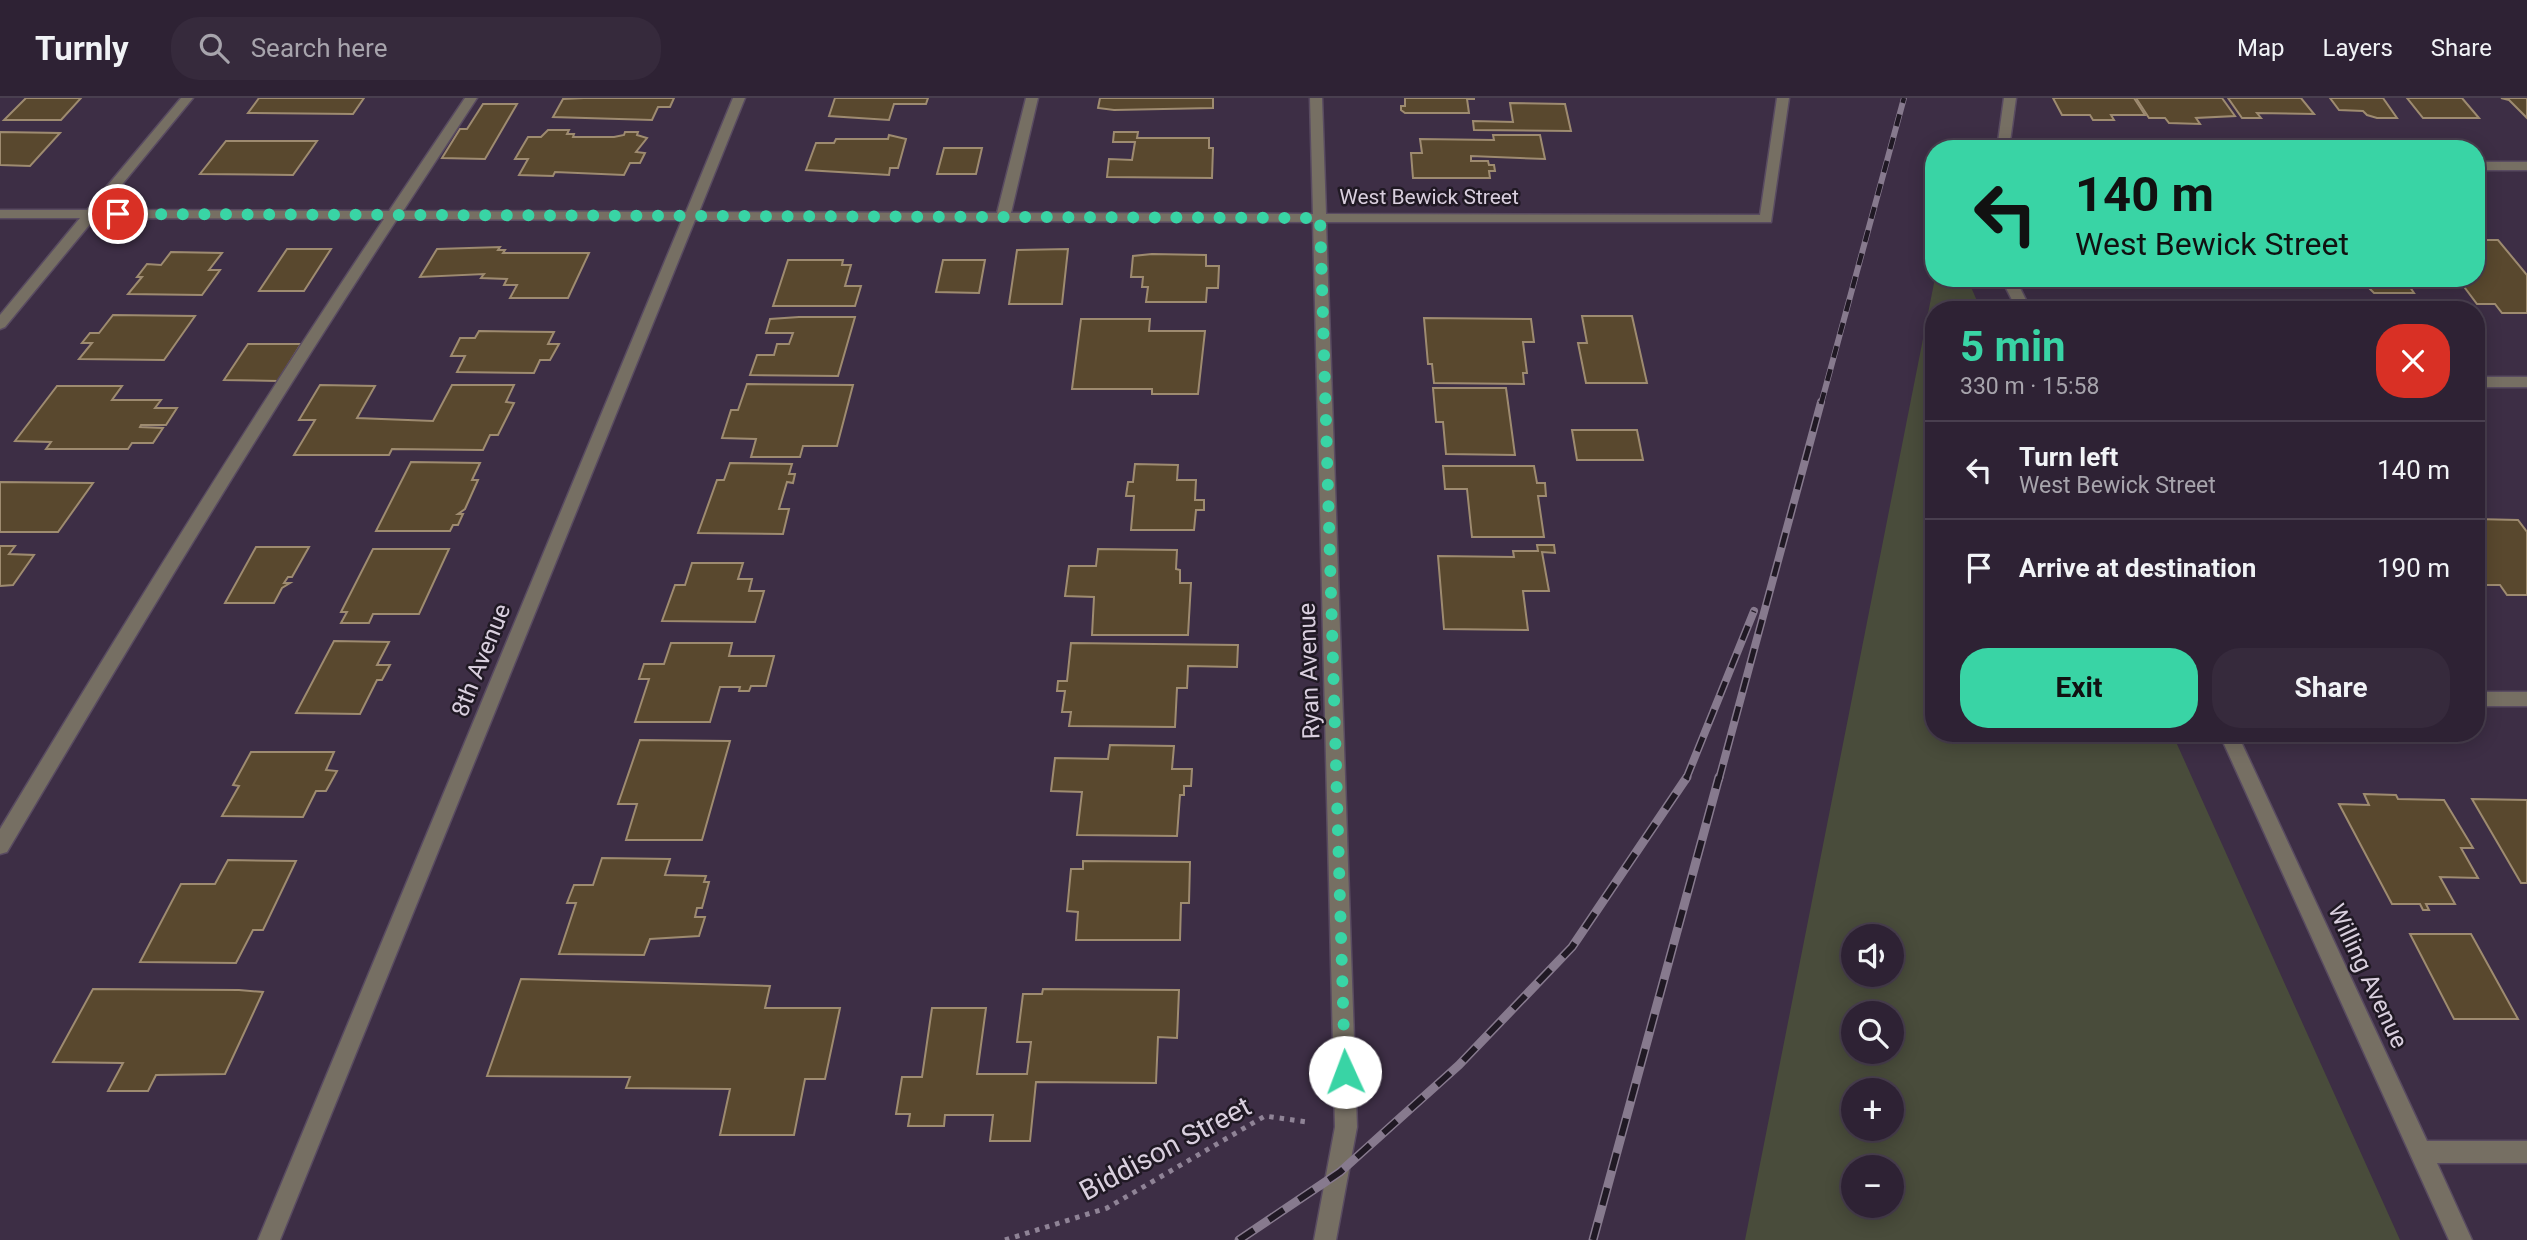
<!DOCTYPE html>
<html lang="en">
<head>
<meta charset="utf-8">
<style>
	:root { --surface:#2e2234; --page:#362a3c; --text:#f1f3f6; --muted:#a7a4ac; --line:#493f4f; --accent:#39d4a5 }
	body { margin:0; font-family:Roboto,sans-serif; background:var(--page); color:var(--text); height:100vh; display:flex; flex-direction:column; font-size:26px; white-space:nowrap }
	* { box-sizing:border-box; margin:0 }
	p { font-size:23px; color:var(--muted) }
	.icon { flex:none; width:38px; height:38px; fill:none; stroke:currentColor; stroke-width:2; stroke-linecap:round; stroke-linejoin:round }
	.map { position:relative; flex:1; overflow:hidden }
	.panel { position:absolute; left:1925px; top:203px; width:560px; height:441px; display:flex; flex-direction:column; background:var(--surface); border-radius:28px; box-shadow:0 4px 18px #0003,0 0 0 2px var(--line) }
	.panel>* { flex:none }
	.guide { position:absolute; left:1925px; top:42px; width:560px; height:147px; border-radius:28px; box-shadow:0 4px 18px #0003,0 0 0 2px var(--line); background:#39d4a5; color:#111; overflow:hidden }
	.buttons { position:absolute; left:1841px; top:826px; display:grid; gap:14px }
	.buttons a { display:grid; place-items:center; width:63px; height:63px; border-radius:50%; background:var(--surface); box-shadow:0 4px 18px #0003,0 0 0 2px var(--line); font-size:35px }
	.pin { position:absolute; display:grid; place-items:center; width:60px; height:60px; color:#fff; margin:-30px; border:4px solid #fff; border-radius:50%; box-shadow:0 2px 7px #0007 }
	.me { position:absolute; width:77px; margin:-38px; rotate:358deg; stroke-linejoin:round; filter:drop-shadow(0 0 5px #0008) }
	.turn { display:flex; align-items:center; gap:24px; height:147px; padding:0 35px; font-size:32px }
	.turn .icon { width:91px; height:91px; stroke-width:2.5 }
	.turn b { display:block; font-size:49px; line-height:60px }
	.round { display:grid; place-items:center; flex:none; width:74px; height:74px; border-radius:28px; background:var(--page) }
	.overview { display:flex; align-items:center; justify-content:space-between; height:119px; padding:0 35px }
	h1 { font-size:42px; font-weight:700; line-height:52px; color:var(--accent) }
	.action { display:flex; gap:14px; margin-top:auto; padding:14px 35px }
	.action a { flex:1; height:80px; border-radius:28px; background:var(--accent); color:#111; font-size:28px; font-weight:700; line-height:80px; text-align:center }
	.action a+a { background:var(--page); color:var(--text) }
	ul { padding:0; list-style:none }
	li { display:flex; align-items:center; gap:21px; height:98px; padding:0 35px; border-top:2px solid var(--line) }
	li div { flex:1 }
	li b { display:block; font-size:26px }
	li em { font-style:normal }
	header { display:flex; align-items:center; gap:42px; box-sizing:border-box; height:98px; padding:0 35px; background:var(--surface); border-bottom:2px solid var(--line) }
	header strong { font-size:33px }
	nav { display:flex; gap:38px; margin-inline-start:auto; font-size:24px }
	.search { width:490px; height:63px; background:var(--page); display:flex; align-items:center; gap:18px; box-sizing:border-box; padding:0 24px; border-radius:28px; color:var(--muted); font-size:26px }
	.map>svg:first-child { display:block }
</style>
</head>
<body>
<header>
<strong>Turnly</strong>
<div class="search"><svg class="icon" aria-label="search" viewBox="0 0 24 24"><circle cx="10" cy="10" r="6"/><path d="M15 15l6 6"/></svg>Search here</div>
<nav><a>Map</a><a>Layers</a><a>Share</a></nav>
</header>
<div class="map">
<svg width="2527" height="1142" viewBox="0 0 2527 1142">
	<rect width="100%" height="100%" fill="#3d2e45"/>
	<path fill="#494c3b" fill-rule="evenodd" d="M1935,180H1967L1981,212H1934V635H2172L2400,1142H1745ZM1853,838H1892V877H1853ZM1853,915H1892V954H1853ZM1853,992H1892V1031H1853ZM1853,1069H1892V1108H1853Z"/>
	<g fill="#59482e" stroke="#9e8b70" stroke-width="2">
		<polygon points="26,0 81,0 61,22 4,22"/>
		<polygon points="259,0 364,0 353,16 248,15"/>
		<polygon points="584,0 674,0 670,9 658,9 652,22 553,19 563,1"/>
		<polygon points="835,0 928,0 926,6 894,6 889,22 829,18"/>
		<polygon points="1100,0 1213,0 1213,10 1114,12 1098,10"/>
		<polygon points="1405,0 1474,0 1474,1 1467,1 1469,15 1405,15 1401,12 1401,8 1405,8"/>
		<polygon points="2053,0 2134,0 2145,17 2111,17 2114,22 2093,22 2090,17 2062,17"/>
		<polygon points="2136,0 2222,0 2235,18 2196,20 2200,26 2169,25 2165,20 2149,20"/>
		<polygon points="2228,0 2301,0 2314,16 2257,15 2261,20 2242,20"/>
		<polygon points="2330,0 2383,0 2397,20 2377,20 2367,17 2363,13 2339,12"/>
		<polygon points="2407,0 2462,0 2479,20 2423,20"/>
		<polygon points="2501,0 2527,0 2527,20 2509,2"/>
		<polygon points="1510,5 1565,6 1571,33 1474,32 1473,23 1513,24"/>
		<polygon points="483,6 517,6 485,61 442,60 460,31 467,31"/>
		<polygon points="548,32 569,32 567,36 574,36 573,39 614,39 624,37 625,34 638,34 637,37 647,40 636,54 645,55 640,65 630,65 624,77 555,74 553,78 519,77 528,61 515,61 528,39 541,39"/>
		<polygon points="0,34 60,35 30,68 0,67"/>
		<polygon points="1114,34 1138,34 1137,40 1209,40 1209,50 1213,50 1212,80 1107,79 1109,61 1132,62 1135,44 1113,44"/>
		<polygon points="889,37 906,41 898,70 890,70 889,77 806,72 816,45 834,45 836,41 888,41"/>
		<polygon points="1493,37 1540,37 1545,61 1471,58 1471,63 1488,63 1489,67 1494,67 1495,73 1489,73 1490,80 1413,80 1411,55 1422,55 1420,41 1494,42"/>
		<polygon points="226,43 317,43 293,77 200,76"/>
		<polygon points="944,50 982,50 976,76 937,76"/>
		<polygon points="2476,135 2482,142 2498,142 2527,177 2527,215 2502,215 2495,206 2477,206 2459,182 2476,180"/>
		<polygon points="500,149 498,152 505,152 503,155 589,155 568,200 510,200 517,187 504,187 507,181 481,180 484,176 420,179 437,151"/>
		<polygon points="287,151 331,151 304,193 259,193"/>
		<polygon points="1068,151 1062,206 1009,206 1017,152"/>
		<polygon points="171,154 222,155 209,172 220,172 202,197 128,196 142,179 137,179 147,166 161,167"/>
		<polygon points="1152,156 1206,157 1206,168 1219,168 1218,190 1207,190 1206,204 1146,204 1148,189 1142,189 1143,179 1131,179 1133,158"/>
		<polygon points="788,162 843,162 842,167 851,167 845,188 861,188 855,208 773,208"/>
		<polygon points="943,162 985,162 979,195 936,194"/>
		<polygon points="2084,180 2158,180 2161,185 2086,185"/>
		<polygon points="2359,180 2419,180 2421,182 2405,182 2414,195 2374,195"/>
		<polygon points="2319,202 2365,203 2371,212 2326,212"/>
		<polygon points="113,217 195,218 164,262 79,261 92,245 82,245 90,235 99,235"/>
		<polygon points="1582,218 1632,218 1647,285 1586,285 1578,245 1587,245"/>
		<polygon points="799,219 855,219 838,278 750,277 757,257 774,257 777,246 789,246 793,235 766,235 770,221"/>
		<polygon points="1424,220 1531,221 1534,244 1523,244 1527,275 1523,275 1524,286 1434,285 1432,266 1428,266"/>
		<polygon points="1081,221 1150,221 1149,233 1205,233 1198,296 1152,296 1152,291 1072,291"/>
		<polygon points="479,233 554,234 548,246 559,246 550,262 540,262 534,275 457,274 465,258 451,258 460,240 475,240"/>
		<polygon points="248,246 301,246 278,283 224,282"/>
		<polygon points="747,286 853,287 837,348 803,348 800,359 751,359 756,341 722,340 731,312 738,312"/>
		<polygon points="320,287 375,288 357,320 433,323 452,287 514,287 506,304 514,305 498,337 490,337 483,352 392,351 389,357 294,357 315,322 299,322"/>
		<polygon points="57,288 122,288 112,302 161,302 155,310 177,310 166,327 141,327 140,329 163,330 153,345 132,345 128,351 46,351 51,344 15,343"/>
		<polygon points="1433,290 1506,290 1515,357 1446,356 1443,324 1436,324"/>
		<polygon points="1572,332 1637,332 1643,362 1577,362"/>
		<polygon points="411,364 480,365 472,382 478,382 465,411 458,416 463,416 458,427 453,427 450,433 376,433"/>
		<polygon points="730,365 792,366 789,376 795,376 793,385 787,384 779,411 789,411 783,436 698,435 717,382 724,382"/>
		<polygon points="1135,366 1178,367 1177,382 1196,382 1195,402 1204,402 1204,412 1196,412 1194,432 1131,432 1134,398 1126,398 1128,384 1133,384"/>
		<polygon points="1443,368 1534,368 1537,385 1545,385 1546,398 1538,398 1544,439 1472,439 1467,391 1445,391"/>
		<polygon points="0,384 93,385 58,434 0,434"/>
		<polygon points="2476,421 2518,422 2527,434 2527,497 2507,497 2500,487 2477,487"/>
		<polygon points="1537,447 1554,447 1555,455 1542,454 1549,493 1523,493 1528,532 1444,531 1438,458 1514,459 1513,453 1538,453"/>
		<polygon points="0,448 15,448 9,456 34,457 13,487 0,488"/>
		<polygon points="256,449 309,449 292,479 288,479 284,485 290,485 282,490 274,505 225,505"/>
		<polygon points="373,451 449,451 419,516 373,516 369,525 341,525 347,514 341,514"/>
		<polygon points="1098,451 1177,452 1176,471 1180,472 1180,485 1191,485 1188,537 1092,537 1094,499 1065,498 1069,468 1096,468"/>
		<polygon points="692,465 743,465 738,481 752,481 749,493 764,493 755,524 662,523 675,487 685,487"/>
		<polygon points="334,543 389,544 377,567 390,567 382,582 377,582 360,616 296,615"/>
		<polygon points="671,545 732,545 729,558 774,558 766,588 751,588 749,593 739,593 740,589 720,589 710,624 635,624 649,581 639,581 644,566 664,566"/>
		<polygon points="1071,545 1238,547 1237,569 1188,568 1187,590 1177,590 1175,629 1069,628 1071,614 1062,614 1065,593 1057,593 1058,583 1067,583"/>
		<polygon points="640,642 730,643 702,742 626,742 637,706 618,706"/>
		<polygon points="1110,647 1174,648 1172,671 1192,671 1191,688 1184,688 1184,697 1180,697 1177,738 1077,737 1082,694 1051,693 1055,660 1108,661"/>
		<polygon points="251,654 334,654 326,672 337,673 326,693 316,693 303,719 222,718 239,688 233,687"/>
		<polygon points="2364,696 2396,697 2398,701 2444,702 2473,750 2461,750 2478,780 2440,779 2455,806 2426,806 2429,812 2423,812 2420,806 2392,806 2339,706 2369,707"/>
		<polygon points="2472,701 2527,702 2527,785 2521,785"/>
		<polygon points="602,760 670,761 665,777 706,778 704,784 709,784 702,810 697,810 695,819 705,819 699,838 650,841 644,857 559,856 576,805 567,805 574,787 593,787"/>
		<polygon points="228,762 296,763 263,832 253,832 236,865 140,864 181,786 215,786"/>
		<polygon points="1083,763 1190,764 1189,805 1181,805 1180,842 1076,842 1078,814 1067,813 1071,771 1083,771"/>
		<polygon points="2410,836 2471,836 2518,921 2454,921"/>
		<polygon points="521,881 770,888 765,910 840,910 825,981 805,981 794,1037 720,1037 730,991 626,990 630,979 487,978"/>
		<polygon points="93,891 239,892 263,894 225,976 156,977 148,993 108,993 123,965 53,964"/>
		<polygon points="1043,891 1179,892 1177,940 1158,939 1156,985 1036,984 1030,1043 990,1043 993,1017 945,1017 944,1028 908,1028 910,1016 896,1016 902,979 922,979 932,910 986,910 977,976 1027,976 1031,944 1017,944 1023,896 1042,896"/>
	</g>
	<g fill="none" stroke-linecap="round" stroke-linejoin="round">
		<defs>
			<g id="minor">
				<path d="M181,0H193L101,112L389,113L465,0H477L403,113L686,114L733,0H745L699,114L997,115L1026,0H1038L1011,115L1313,116L1310,0H1322L1326,116L1760,117L1777,0H1789L1771,124H1326L1357,1029L1336,1142H1314L1335,1029L1313,124L695,122L280,1142H258L682,122L397,121C261,328 133,541 7,754L0,756V731C124,525 250,321 384,121L95,120L5,229L0,231V217L80,120H0V112H87Z"/>
				<polygon points="2004,0 2016,0 2009,51 1997,51"/>
				<rect x="2476" y="64" width="51" height="8"/>
				<polygon points="2001,180 2015,180 2031,212 2017,212"/>
				<rect x="2476" y="279" width="51" height="10"/>
				<rect x="2476" y="594" width="51" height="14"/>
				<polygon points="2219,635 2237,635 2427,1043 2527,1043 2527,1065 2437,1065 2472,1142 2449,1142"/>
			</g>
		</defs>
		<use href="#minor" stroke="#594b61" stroke-width="3"/>
		<polyline stroke="#8f8396" stroke-width="5" stroke-dasharray="4.5 6" stroke-linecap="butt" points="1005,1142 1107,1110 1265,1018 1307,1024"/>
		<use href="#minor" fill="#766f63" fill-rule="evenodd"/>
		<defs>
			<polyline id="rail-far2" points="1821,306 1904,0"/>
			<g id="rail-far1">
				<polyline points="1686,681 1754,513"/>
				<polyline points="1719,681 1821,304"/>
			</g>
			<g id="rail">
				<polyline points="1239,1142 1340,1074 1459,967 1572,849 1687,679"/>
				<polyline points="1593,1142 1719,679"/>
			</g>
		</defs>
		<use href="#rail-far2" stroke="#877a8e" stroke-width="6"/>
		<use href="#rail-far1" stroke="#877a8e" stroke-width="8"/>
		<use href="#rail" stroke="#877a8e" stroke-width="9"/>
		<use href="#rail-far2" stroke="#201924" stroke-width="4.5" stroke-dasharray="12" stroke-linecap="butt"/>
		<use href="#rail-far1" stroke="#201924" stroke-width="5" stroke-dasharray="15" stroke-linecap="butt"/>
		<use href="#rail" stroke="#201924" stroke-width="6" stroke-dasharray="18" stroke-linecap="butt"/>
	</g>
	<g fill="none" stroke-linecap="round" stroke-linejoin="round">
		<polyline stroke="#39d4a5" stroke-width="12" stroke-dasharray="0 21.6" points="118,116 1320,120 1345,974"/>
	</g>
	<g text-anchor="middle" stroke-width="5" stroke-linejoin="round" paint-order="stroke">
		<g font-size="21" fill="#d9cfde" stroke="#201924">
			<text x="1429" y="106">West Bewick Street</text>
		</g>
		<g font-size="24" fill="#d9cfde" stroke="#201924">
			<text transform="translate(481 562) rotate(-68)" y="8">8th Avenue</text>
			<text transform="translate(1309 573) rotate(-92)" y="8">Ryan Avenue</text>
			<text transform="translate(2368 878) rotate(65)" y="8">Willing Avenue</text>
		</g>
		<g font-size="28" fill="#d9cfde" stroke="#201924">
			<text transform="translate(1165 1050) rotate(-28)" y="10">Biddison Street</text>
		</g>
	</g>
</svg>
<div class="buttons">
<a><svg class="icon" aria-label="sound" viewBox="0 0 24 24"><path d="M4 9h4l5-4v14l-5-4H4zM17 9q2 3 0 6"/></svg></a>
<a><svg class="icon" aria-label="search" viewBox="0 0 24 24"><circle cx="10" cy="10" r="6"/><path d="M15 15l6 6"/></svg></a>
<a>+</a>
<a>−</a>
</div>
<div class="pin" style="left:118px;top:116px;background:#d93025"><svg class="icon" aria-label="arrive" viewBox="0 0 24 24"><path d="M6 21V4h12l-3 4 3 4H6"/></svg></div>
<svg class="me" style="left:1345px;top:974px" viewBox="-20 -20 40 40"><circle r="19" fill="#fff"/><path d="M0-13L10 11 0 6-10 11z" fill="#39d4a5"/></svg>
<div class="guide">
<div class="turn"><svg class="icon" aria-label="left" viewBox="0 0 24 24"><path d="M17 20v-9H6M10 6l-5 5 5 5"/></svg><div><b>140 m</b>West Bewick Street</div></div>
</div>
<section class="panel">
<div class="overview"><div><h1>5 min</h1><p>330 m · 15:58</p></div><a class="round" style="background:#d93025;color:#fff"><svg class="icon" aria-label="close" viewBox="0 0 24 24"><path d="M6 6l12 12M18 6L6 18"/></svg></a></div>
<ul>
<li><svg class="icon" aria-label="left" viewBox="0 0 24 24"><path d="M17 20v-9H6M10 6l-5 5 5 5"/></svg><div><b>Turn left</b><p>West Bewick Street</p></div><em>140 m</em></li>
<li><svg class="icon" aria-label="arrive" viewBox="0 0 24 24"><path d="M6 21V4h12l-3 4 3 4H6"/></svg><div><b>Arrive at destination</b></div><em>190 m</em></li>
</ul>
<div class="action"><a>Exit</a><a>Share</a></div>
</section>
</div>
</body>
</html>
